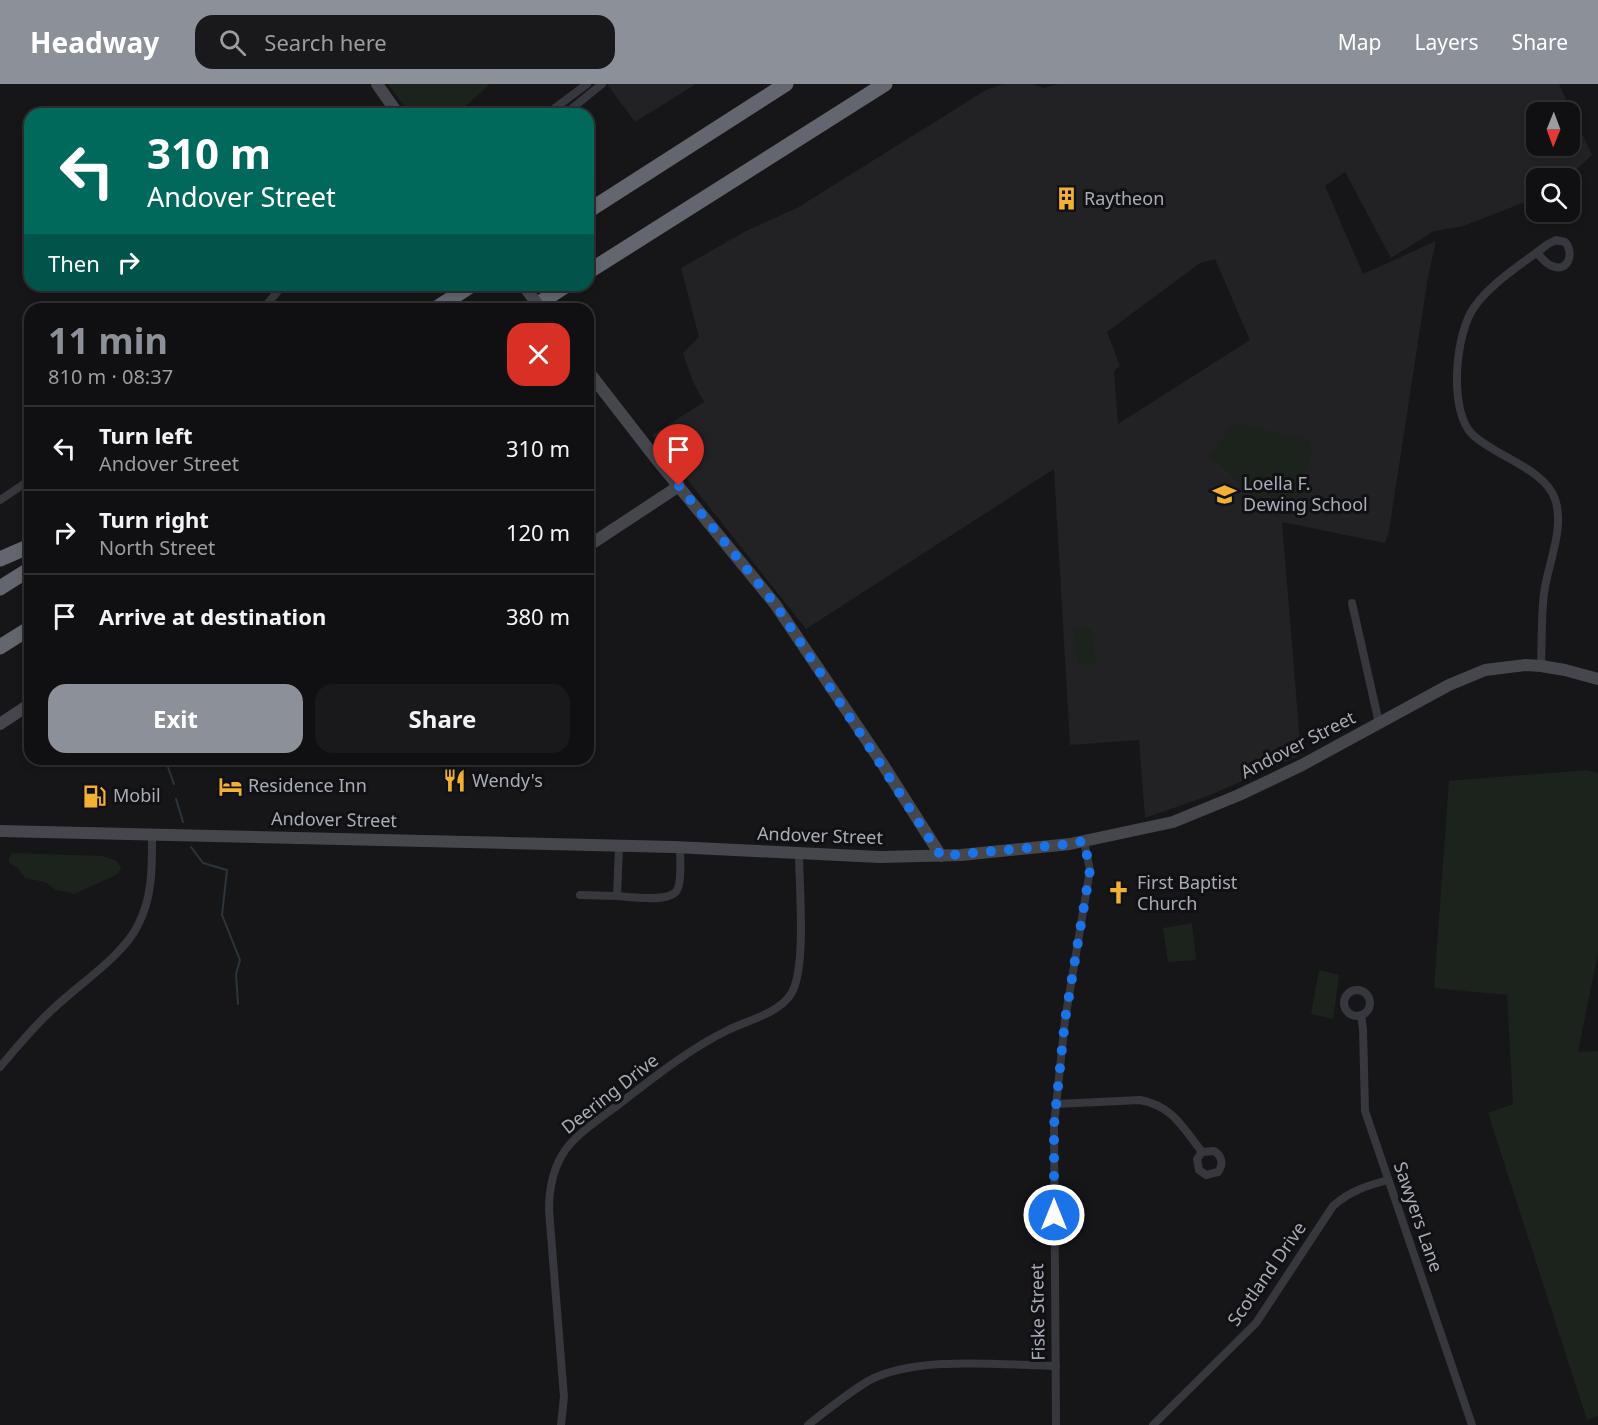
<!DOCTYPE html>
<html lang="en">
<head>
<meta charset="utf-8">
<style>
	:root { --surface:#101012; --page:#19191b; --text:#f1f3f6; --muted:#9c9d9f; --line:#303032; --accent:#8c9099 }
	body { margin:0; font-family:"Noto Sans",sans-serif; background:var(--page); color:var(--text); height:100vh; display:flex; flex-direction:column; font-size:22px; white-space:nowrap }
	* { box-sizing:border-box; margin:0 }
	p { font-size:20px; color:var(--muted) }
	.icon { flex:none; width:33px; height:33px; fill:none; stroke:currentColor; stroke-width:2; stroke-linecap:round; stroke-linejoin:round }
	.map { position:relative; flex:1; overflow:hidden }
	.side { position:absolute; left:24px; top:219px; width:570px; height:462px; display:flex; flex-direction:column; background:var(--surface); border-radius:18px; box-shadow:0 3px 9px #0003,0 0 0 2px var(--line) }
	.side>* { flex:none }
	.banner { position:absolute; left:24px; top:24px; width:570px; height:183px; border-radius:18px; box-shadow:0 3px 9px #0003,0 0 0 2px var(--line); background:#00695c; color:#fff; overflow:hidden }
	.needle { width:39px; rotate:181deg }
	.tools { position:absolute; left:1526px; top:18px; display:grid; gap:12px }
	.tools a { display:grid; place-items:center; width:54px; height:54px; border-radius:12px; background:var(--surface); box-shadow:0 3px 9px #0003,0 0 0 2px var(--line); font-size:30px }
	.pin { position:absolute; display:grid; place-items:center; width:51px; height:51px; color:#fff; margin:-62px -26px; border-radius:50% 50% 50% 0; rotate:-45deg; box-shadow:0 0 6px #0007 }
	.pin .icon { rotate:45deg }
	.me { position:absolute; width:66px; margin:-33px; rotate:0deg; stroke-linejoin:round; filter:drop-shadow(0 0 4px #0008) }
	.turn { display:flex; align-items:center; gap:21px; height:126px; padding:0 24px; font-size:27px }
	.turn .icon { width:78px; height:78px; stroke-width:2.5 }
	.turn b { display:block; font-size:42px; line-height:51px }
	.then { display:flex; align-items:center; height:57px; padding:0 24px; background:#0003; gap:12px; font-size:22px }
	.round { display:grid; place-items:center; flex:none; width:63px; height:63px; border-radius:18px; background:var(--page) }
	.headline { display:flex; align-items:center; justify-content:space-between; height:102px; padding:0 24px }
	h1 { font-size:36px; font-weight:700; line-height:45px; color:var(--accent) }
	.primary-button { display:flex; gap:12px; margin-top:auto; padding:12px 24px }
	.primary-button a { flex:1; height:69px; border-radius:18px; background:var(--accent); color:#fff; font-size:24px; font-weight:700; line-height:69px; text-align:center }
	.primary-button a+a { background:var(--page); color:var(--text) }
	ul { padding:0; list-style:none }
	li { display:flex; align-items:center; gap:18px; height:84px; padding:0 24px; border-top:2px solid var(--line) }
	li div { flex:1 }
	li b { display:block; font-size:22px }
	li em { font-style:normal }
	header { display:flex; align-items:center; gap:36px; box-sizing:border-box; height:84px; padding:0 30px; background:var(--accent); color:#fff }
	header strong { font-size:28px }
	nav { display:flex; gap:33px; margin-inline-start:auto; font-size:21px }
	.search { width:420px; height:54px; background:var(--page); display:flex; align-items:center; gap:15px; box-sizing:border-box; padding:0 21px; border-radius:18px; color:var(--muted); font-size:22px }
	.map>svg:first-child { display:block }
</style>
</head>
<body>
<header>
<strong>Headway</strong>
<div class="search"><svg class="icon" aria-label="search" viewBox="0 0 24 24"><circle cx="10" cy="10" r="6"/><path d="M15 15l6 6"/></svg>Search here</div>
<nav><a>Map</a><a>Layers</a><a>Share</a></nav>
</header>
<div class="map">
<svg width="1598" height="1341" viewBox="0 0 1598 1341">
	<rect width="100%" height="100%" fill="#161618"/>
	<g fill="#222225" fill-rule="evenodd">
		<polygon points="607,0 696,0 635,38"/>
		<path d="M1004,0H1032L1044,4L1057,0H1559L1592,71L1567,94H1536V114L1463,142L1434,147L1391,174L1345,88L1325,102L1363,190L1436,157L1428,193L1389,447L1385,459L1282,438L1301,671L1208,712L1145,734L1139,656L1070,661L1054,385L806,545L652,351L704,318L693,298L683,269L699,253L681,184L746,147L797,124L986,6ZM1536,28H1569V62H1536ZM1215,175L1250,256L1118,340L1114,287L1120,282L1107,248L1200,179Z"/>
	</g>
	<g fill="#1c231d">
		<polygon points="388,0 490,0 457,30 410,30"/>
		<polygon points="1233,339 1309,356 1312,365 1301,407 1291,431 1278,434 1210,372"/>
		<polygon points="1074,544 1091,544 1096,579 1079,581"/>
		<polygon points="1587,686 1598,689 1598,869 1578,968 1598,967 1598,1332 1587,1336 1488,1029 1513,1020 1507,911 1434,904 1449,697"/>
		<polygon points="12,769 103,772 117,777 121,784 118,790 74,810 69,808 56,806 45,798 25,794 18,784 9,779 9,774"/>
		<polygon points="1192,839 1196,876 1168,878 1163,844"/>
		<polygon points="1319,886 1339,891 1333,935 1311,930"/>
	</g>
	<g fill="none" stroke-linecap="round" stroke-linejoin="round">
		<g stroke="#2c353c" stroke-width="2">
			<polyline points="28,578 30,580"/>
			<polyline points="165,675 174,700"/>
			<polyline points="176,715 183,738"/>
			<polyline points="191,763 203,779 227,786 222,831 240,876 236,890 238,920"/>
		</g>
		<g stroke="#37383d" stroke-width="8">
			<polyline points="547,30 587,0"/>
			<polyline points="565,30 602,0"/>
			<path d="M1537,169C1541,173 1546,180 1552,182C1568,189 1575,169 1565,158L1556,156L1548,160C1525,178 1492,198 1475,222C1455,248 1448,328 1473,351C1495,372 1545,385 1555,415C1565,445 1548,479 1544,509C1541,533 1542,558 1541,582"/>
			<polyline points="263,225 283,201"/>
			<polyline points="0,416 30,396"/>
			<polyline points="1352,519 1379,639"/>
			<path d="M619,763L617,812C630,813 670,819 677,806C682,798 680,773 680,763"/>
			<polyline points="580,811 617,812"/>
			<circle cx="1357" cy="919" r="13"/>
			<polyline points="1361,931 1363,945 1365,1027 1472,1341"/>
			<path d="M0,983C17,963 33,943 53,925C78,901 124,871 138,841C153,812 152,782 152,750"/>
			<path d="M1056,1020L1140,1016C1173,1022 1183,1044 1202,1068L1197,1075L1199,1086L1206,1091L1218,1088C1224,1080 1222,1072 1214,1067L1202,1068"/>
			<path d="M561,1341L564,1313L549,1126C549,1105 553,1083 566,1065C580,1047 601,1034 618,1021C653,994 689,965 728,946C748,936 778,930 791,910C807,884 799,802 799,769"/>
			<path d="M808,1341C828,1325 847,1310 868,1297C917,1271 1001,1281 1056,1282"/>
			<polyline points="1056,1341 1054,1041 1065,936 1090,786 1084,757"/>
			<path d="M1153,1341L1256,1239L1333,1122C1350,1107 1366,1102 1388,1096"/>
		</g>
		<g stroke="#45474d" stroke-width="12">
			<polyline points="377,0 398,30"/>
			<polyline points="588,287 657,376 775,520 882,679 941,772"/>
			<polyline points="588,462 679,402"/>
			<polyline points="0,640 30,620"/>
			<polyline points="0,747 674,763 880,773 961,771 1070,760 1173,738 1239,711 1302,681 1449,601 1485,586 1526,581 1541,582 1565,586 1598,595"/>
		</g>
		<g stroke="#63666e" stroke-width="15">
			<polyline points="588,127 786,0"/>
			<polyline points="588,188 885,0"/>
			<polyline points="435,225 472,201"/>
			<polyline points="530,225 567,201"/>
			<polyline points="0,475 30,462"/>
			<polyline points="0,504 30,485"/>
			<polyline points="0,563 30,544"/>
		</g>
		<polyline stroke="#45474d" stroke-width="12" points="523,201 541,225"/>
	</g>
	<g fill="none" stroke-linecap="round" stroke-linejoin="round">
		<polyline stroke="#1a73e8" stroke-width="10" stroke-dasharray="0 18" points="679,402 775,520 941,772 1070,760 1084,757 1090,786 1065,936 1054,1041 1054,1131"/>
	</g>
	<defs>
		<symbol id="building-bare" viewBox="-9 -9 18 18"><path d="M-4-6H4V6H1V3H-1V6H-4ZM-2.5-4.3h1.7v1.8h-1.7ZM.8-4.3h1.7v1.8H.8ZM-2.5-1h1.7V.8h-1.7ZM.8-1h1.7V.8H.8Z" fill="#f2b134" stroke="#111113" stroke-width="2.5" paint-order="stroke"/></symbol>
		<symbol id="school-bare" viewBox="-9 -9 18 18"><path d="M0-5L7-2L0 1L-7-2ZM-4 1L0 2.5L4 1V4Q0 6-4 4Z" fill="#f2b134" stroke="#111113" stroke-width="2.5" paint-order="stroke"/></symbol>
		<symbol id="restaurant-bare" viewBox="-9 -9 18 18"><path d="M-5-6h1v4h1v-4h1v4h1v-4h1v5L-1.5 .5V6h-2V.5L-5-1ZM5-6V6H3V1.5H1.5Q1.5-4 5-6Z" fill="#f2b134" stroke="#111113" stroke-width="2.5" paint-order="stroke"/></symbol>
		<symbol id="hotel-bare" viewBox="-9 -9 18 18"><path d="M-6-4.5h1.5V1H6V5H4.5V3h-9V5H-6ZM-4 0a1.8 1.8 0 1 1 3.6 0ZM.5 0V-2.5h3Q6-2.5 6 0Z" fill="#f2b134" stroke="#111113" stroke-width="2.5" paint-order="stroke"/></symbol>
		<symbol id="fuel-bare" viewBox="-9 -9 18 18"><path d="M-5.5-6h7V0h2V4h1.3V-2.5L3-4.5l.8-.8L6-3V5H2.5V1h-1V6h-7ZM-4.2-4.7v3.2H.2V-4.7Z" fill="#f2b134" stroke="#111113" stroke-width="2.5" paint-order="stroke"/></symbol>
		<symbol id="church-bare" viewBox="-9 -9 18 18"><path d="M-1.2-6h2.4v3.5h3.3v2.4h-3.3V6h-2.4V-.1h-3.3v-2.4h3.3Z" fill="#f2b134" stroke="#111113" stroke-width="2.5" paint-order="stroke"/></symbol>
	</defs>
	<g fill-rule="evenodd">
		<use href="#building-bare" x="1050" y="98" width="33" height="33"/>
		<use href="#school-bare" x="1208" y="394" width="33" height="33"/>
		<use href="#restaurant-bare" x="438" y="680" width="33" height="33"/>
		<use href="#hotel-bare" x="214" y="686" width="33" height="33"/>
		<use href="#fuel-bare" x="78" y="696" width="33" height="33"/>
		<use href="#church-bare" x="1102" y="792" width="33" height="33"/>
	</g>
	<g text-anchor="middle" stroke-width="6" stroke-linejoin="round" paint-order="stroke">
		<g font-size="18" fill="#a8adb8" stroke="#111113" text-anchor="start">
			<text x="1084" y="121">Raytheon</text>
			<text x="1243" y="406">Loella F.<tspan x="1243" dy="21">Dewing School</tspan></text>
			<text x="472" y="703">Wendy's</text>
			<text x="248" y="708">Residence Inn</text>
			<text x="113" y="718">Mobil</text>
			<text x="1137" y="805">First Baptist<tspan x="1137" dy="21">Church</tspan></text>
		</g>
		<g font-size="18" fill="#a8adb8" stroke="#111113">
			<text transform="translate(1298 661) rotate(-27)" y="6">Andover Street</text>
			<text transform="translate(334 736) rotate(1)" y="6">Andover Street</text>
			<text transform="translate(820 752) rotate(2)" y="6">Andover Street</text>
			<text transform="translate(610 1010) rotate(-38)" y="6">Deering Drive</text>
			<text transform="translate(1418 1133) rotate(71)" y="6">Sawyers Lane</text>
			<text transform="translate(1267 1190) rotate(-55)" y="6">Scotland Drive</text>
			<text transform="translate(1038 1228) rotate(-91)" y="6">Fiske Street</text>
		</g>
	</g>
</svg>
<div class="tools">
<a><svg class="needle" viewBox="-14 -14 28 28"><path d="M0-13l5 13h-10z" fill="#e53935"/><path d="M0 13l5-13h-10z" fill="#9c9d9f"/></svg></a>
<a><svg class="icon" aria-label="search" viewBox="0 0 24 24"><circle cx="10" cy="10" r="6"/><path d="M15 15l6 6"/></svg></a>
</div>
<div class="pin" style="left:679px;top:402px;background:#d93025"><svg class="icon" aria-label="arrive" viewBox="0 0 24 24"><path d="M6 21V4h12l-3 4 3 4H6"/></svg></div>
<svg class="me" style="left:1054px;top:1131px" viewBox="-20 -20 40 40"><circle r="17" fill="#1a73e8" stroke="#fff" stroke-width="3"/><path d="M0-11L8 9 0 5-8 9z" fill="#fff"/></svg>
<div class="banner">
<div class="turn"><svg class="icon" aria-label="left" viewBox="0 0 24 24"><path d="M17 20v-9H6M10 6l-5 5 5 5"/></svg><div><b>310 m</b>Andover Street</div></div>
<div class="then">Then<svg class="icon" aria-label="right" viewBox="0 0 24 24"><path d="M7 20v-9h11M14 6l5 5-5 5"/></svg></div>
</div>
<section class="side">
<div class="headline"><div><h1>11 min</h1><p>810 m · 08:37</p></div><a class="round" style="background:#d93025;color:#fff"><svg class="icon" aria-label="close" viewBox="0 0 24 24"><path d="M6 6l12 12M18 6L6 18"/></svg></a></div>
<ul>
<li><svg class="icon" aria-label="left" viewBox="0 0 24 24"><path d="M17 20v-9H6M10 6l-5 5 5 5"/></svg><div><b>Turn left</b><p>Andover Street</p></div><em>310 m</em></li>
<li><svg class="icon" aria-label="right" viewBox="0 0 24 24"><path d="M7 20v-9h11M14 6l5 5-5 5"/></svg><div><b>Turn right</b><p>North Street</p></div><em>120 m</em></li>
<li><svg class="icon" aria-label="arrive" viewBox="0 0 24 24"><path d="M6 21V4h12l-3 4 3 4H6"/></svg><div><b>Arrive at destination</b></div><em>380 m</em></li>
</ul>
<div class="primary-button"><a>Exit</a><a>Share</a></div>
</section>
</div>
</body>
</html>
